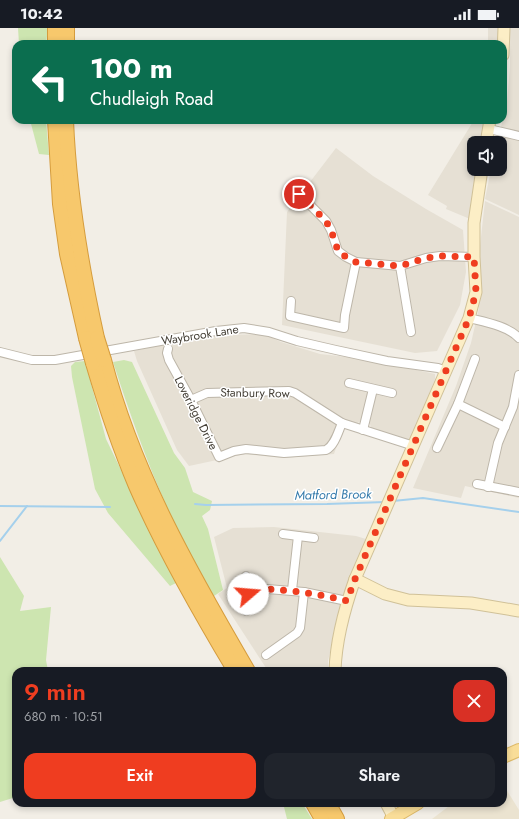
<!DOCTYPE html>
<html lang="en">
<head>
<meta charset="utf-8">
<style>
	:root { --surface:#171b24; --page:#20242c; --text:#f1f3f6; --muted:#9ea1a6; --accent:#ef3d20 }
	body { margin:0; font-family:Jost,sans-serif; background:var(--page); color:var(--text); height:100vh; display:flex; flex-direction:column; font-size:15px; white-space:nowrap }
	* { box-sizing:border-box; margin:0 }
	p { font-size:13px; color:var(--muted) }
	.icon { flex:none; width:22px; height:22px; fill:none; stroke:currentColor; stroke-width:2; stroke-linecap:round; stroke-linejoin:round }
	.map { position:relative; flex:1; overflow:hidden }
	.details { position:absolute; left:12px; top:639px; width:495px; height:140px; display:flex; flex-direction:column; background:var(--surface); border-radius:12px; box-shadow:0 2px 6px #0003 }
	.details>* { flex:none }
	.banner { position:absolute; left:12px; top:12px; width:495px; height:84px; border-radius:12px; box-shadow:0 2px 6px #0003; background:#0b6e4f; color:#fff; overflow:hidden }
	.buttons { position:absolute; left:467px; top:108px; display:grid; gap:8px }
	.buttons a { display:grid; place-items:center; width:40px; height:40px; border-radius:8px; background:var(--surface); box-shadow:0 2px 6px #0003; font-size:20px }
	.pin { position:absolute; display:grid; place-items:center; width:34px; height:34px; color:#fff; margin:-17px; border:2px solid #fff; border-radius:50%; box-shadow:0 1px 4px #0007 }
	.me { position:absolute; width:44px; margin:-22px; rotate:72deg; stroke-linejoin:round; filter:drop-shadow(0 0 3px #0008) }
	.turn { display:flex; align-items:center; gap:14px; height:84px; padding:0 12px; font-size:18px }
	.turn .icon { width:52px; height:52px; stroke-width:2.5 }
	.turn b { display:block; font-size:28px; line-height:34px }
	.round { display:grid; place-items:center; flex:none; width:42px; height:42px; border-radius:12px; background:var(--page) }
	.head { display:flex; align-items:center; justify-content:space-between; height:68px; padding:0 12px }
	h1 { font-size:24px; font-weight:600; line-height:30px; color:var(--accent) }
	.cta { display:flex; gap:8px; margin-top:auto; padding:8px 12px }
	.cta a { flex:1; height:46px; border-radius:12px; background:var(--accent); color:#fff; font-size:16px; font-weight:600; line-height:46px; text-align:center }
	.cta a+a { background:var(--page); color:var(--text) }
	.status { display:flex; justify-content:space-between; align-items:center; height:28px; padding:0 20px; background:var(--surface); direction:ltr }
	.status svg { height:11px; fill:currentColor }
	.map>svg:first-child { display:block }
</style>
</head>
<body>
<div class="status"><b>10:42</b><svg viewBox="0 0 49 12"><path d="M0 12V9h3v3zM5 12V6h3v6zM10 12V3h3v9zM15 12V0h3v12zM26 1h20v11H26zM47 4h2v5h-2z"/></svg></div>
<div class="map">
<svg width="519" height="791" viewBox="0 0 519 791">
	<rect width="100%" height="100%" fill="#f2eee6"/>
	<g fill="#e6e0d4">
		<polygon points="488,0 501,0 500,16 486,16 488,13"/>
		<polygon points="510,0 519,0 519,187 485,171 491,141 500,141 500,115 497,115 507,74 510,38"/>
		<polygon points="474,92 488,92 483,115 474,115 474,141 477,141 470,191 446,181 447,178 428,167"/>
		<polygon points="336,120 373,148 426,181 463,202 466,244 460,277 437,323 415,325 282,297 287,184"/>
		<polygon points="485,173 519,189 519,470 465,458 461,470 413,460 456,358 471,315 479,280 480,218"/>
		<polygon points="264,306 281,314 320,326 366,331 435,346 435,351 412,411 405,412 393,408 371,400 370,396 362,393 357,395 346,392 334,426 283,430 245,426 189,438 177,422 137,333 134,323 188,311 223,307"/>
		<polygon points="274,499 356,508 366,511 350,549 340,580 328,633 328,643 268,643 218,566 227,560 214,509 233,500"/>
	</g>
	<polygon fill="#ebe3d0" points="503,756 519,782 519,791 432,791 453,775 503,775"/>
	<g fill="#cde5b0">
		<polygon points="18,0 48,0 46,16 19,16"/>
		<polygon points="30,92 46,92 49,127 39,126"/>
		<path d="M124,332L132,334L174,425L185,440L193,464L212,473L210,482L202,488L208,501L223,562L214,568C169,497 139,414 113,334Z"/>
		<polygon points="85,333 106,411 176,555 170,558 108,485 95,461 72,349 71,338 75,334"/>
		<polygon points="0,529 24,568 20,583 51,579 46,632 48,643 16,643 16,769 0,774"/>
		<polygon points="283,775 302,775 312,791 287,791"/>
	</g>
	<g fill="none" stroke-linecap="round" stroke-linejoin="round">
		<g stroke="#a5d0ec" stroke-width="2">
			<polyline points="393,473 423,470 519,484"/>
			<polyline points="195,476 206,477 327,476 385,474"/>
			<polyline points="0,478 110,479"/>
			<polyline points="0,513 27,478"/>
		</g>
		<defs>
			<g id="street">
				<polyline points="489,101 519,108"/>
				<polyline points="299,166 326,193 331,202 338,223 346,229 356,234 400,238 426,230 440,228 474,229"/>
				<polyline points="400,238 411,304"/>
				<polyline points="291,273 290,288 344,300 345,287 356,234"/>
				<path d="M469,290C485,294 508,298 519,310"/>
				<path d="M168,321L167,325L169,332L191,372L219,429L234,423L246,421L284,425L326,422C335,417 338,404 342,395"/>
				<polyline points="0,324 32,332 55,332 216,303 244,300 269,304 297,313 336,322 387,333 438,340 446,343"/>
				<polyline points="349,355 392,365"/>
				<polyline points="191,372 207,365 289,363 295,365 342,395 414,418"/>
				<polyline points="458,376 505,399"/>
				<polyline points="363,402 373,361"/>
				<polyline points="437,420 458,376 475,331"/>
				<polyline points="477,456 519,464"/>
				<polyline points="488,459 498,415 513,379 519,347"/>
				<polyline points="283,506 314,510"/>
				<polyline points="255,560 304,564 347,573"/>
				<polyline points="292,562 298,508"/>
				<polyline points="246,583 241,572 255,560 246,548"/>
				<polyline points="266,627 297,605 300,600 304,564"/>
			</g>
			<g id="secondary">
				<polyline points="503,27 504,0"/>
				<polyline points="486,115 490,92"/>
				<polyline points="355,551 385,566 408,572 471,575 519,583"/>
				<path d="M335,643C336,611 344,582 355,551L469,290L476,264L474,229V195L482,141"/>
				<polyline points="386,775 394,790"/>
			</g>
			<g id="primary">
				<polyline points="503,729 519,722"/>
				<polyline points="391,791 418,775"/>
			</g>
			<g id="highway">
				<polyline points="55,16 55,0"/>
				<polyline points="67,16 67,0"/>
				<polyline points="55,92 60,176 67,226 86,310"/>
				<path d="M66,92C69,165 81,238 97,310"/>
				<path d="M104,332C133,444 190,544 248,643"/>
				<path d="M93,335C105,376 119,418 136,458C164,522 199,583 235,643"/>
				<polyline points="313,775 322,791"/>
				<polyline points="328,775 337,791"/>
			</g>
		</defs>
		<use href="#street" stroke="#bdb6a9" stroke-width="10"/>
		<use href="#secondary" stroke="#d0c198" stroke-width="13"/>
		<use href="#primary" stroke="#deba69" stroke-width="14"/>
		<use href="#highway" stroke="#d59c3d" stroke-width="16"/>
		<use href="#street" stroke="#fff" stroke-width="8"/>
		<use href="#secondary" stroke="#fceec6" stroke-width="11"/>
		<use href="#primary" stroke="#f9dd98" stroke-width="12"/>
		<use href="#highway" stroke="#f7c86c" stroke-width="14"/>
		<defs>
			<g id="highway-bridge">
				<polyline points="86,310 93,335"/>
				<polyline points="97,310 104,332"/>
			</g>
		</defs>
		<use href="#highway-bridge" stroke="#d59c3d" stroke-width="16" stroke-linecap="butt"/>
		<use href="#highway-bridge" stroke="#f7c86c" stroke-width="14"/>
	</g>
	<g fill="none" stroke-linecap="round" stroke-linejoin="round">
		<path stroke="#ef3d20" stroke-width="7" stroke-dasharray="0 12.6" d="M248,566L255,560C286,562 317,565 347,573L355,551L469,290L476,264L474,229L440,228L426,230L400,238L356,234L346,229L338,223L331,202L326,193L299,166"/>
	</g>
	<g text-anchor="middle" stroke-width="3" stroke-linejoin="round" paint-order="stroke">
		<g font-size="12" fill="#443f36" stroke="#fff">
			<text transform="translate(200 307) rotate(-9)" y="4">Waybrook Lane</text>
			<text transform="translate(255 365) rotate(1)" y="4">Stanbury Row</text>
			<text transform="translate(196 385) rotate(63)" y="4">Loveridge Drive</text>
		</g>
		<g font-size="13" font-style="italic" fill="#347aab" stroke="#fff">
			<text transform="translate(333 466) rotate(-1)" y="5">Matford Brook</text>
		</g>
	</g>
</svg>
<div class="buttons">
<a><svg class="icon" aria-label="sound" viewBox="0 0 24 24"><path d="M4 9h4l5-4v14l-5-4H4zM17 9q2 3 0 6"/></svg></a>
</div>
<div class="pin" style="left:299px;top:166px;background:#d93025"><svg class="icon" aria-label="arrive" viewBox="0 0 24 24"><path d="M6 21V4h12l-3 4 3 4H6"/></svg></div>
<svg class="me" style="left:248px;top:566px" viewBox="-20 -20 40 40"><circle r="19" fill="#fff"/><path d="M0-13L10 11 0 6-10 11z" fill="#ef3d20"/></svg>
<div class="banner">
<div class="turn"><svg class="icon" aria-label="left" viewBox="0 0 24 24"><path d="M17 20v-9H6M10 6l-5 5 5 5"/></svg><div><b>100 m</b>Chudleigh Road</div></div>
</div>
<section class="details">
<div class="head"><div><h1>9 min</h1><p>680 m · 10:51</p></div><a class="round" style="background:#d93025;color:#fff"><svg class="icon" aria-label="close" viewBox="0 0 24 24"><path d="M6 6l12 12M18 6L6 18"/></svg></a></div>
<div class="cta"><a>Exit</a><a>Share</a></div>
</section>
</div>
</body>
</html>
